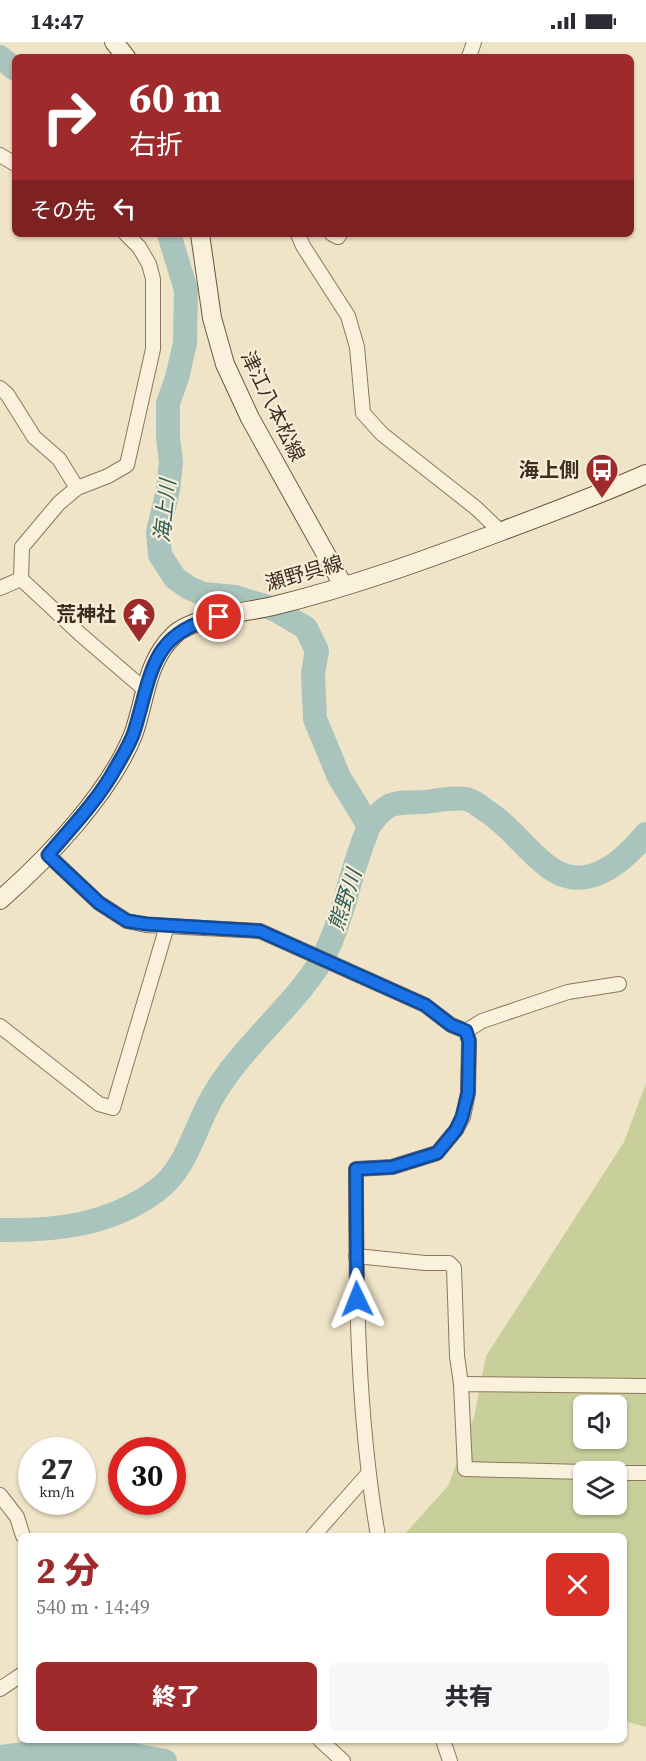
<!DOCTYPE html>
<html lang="ja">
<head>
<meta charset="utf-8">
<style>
	:root { --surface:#fff; --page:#f7f7f7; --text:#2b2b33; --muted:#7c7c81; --accent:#9e2a2b }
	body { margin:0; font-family:"Source Serif 4","Noto Sans JP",serif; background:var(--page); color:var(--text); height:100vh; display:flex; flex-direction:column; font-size:22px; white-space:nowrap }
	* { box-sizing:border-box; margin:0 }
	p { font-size:20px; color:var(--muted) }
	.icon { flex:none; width:33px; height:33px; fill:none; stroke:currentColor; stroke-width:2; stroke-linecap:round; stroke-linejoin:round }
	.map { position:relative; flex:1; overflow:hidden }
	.sheet { position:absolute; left:18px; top:1491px; width:609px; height:210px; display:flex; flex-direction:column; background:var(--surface); border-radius:9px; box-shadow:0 2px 4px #0004 }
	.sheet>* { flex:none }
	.top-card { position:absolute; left:12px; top:12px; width:622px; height:183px; border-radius:9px; box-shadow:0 2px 4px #0004; background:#9e2a2b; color:#fff; overflow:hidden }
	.fabs { position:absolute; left:573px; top:1353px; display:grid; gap:12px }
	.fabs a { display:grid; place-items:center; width:54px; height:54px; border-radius:9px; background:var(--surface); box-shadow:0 2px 4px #0004; font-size:30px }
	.speed { position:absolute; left:18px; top:1395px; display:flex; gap:12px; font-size:30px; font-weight:700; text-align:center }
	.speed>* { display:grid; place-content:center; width:78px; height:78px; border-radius:50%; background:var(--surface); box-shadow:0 2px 4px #0004; line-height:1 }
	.speed small { font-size:15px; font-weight:400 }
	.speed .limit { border:9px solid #d22; background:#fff; color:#111 }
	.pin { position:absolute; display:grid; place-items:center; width:51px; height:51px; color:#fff; margin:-26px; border:3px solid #fff; border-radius:50%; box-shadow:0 2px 6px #0007 }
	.me { position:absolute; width:66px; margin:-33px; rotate:358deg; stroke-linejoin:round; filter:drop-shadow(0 0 4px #0008) }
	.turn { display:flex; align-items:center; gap:21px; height:126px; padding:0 18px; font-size:27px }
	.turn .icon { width:78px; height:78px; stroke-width:2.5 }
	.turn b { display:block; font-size:42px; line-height:51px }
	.then { display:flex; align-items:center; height:57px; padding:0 18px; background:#0003; gap:12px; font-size:22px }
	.round { display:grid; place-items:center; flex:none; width:63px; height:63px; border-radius:9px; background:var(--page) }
	.summary { display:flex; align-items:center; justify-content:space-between; height:102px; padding:0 18px }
	h1 { font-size:36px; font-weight:800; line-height:45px; color:var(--accent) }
	.primary-button { display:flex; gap:12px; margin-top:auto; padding:12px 18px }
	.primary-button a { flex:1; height:69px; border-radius:9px; background:var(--accent); color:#fff; font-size:24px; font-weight:800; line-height:69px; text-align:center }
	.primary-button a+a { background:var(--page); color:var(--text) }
	.status { display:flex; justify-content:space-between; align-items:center; height:42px; padding:0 30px; background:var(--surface); direction:ltr }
	.status svg { height:16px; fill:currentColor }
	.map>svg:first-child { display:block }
</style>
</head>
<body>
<div class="status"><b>14:47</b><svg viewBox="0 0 49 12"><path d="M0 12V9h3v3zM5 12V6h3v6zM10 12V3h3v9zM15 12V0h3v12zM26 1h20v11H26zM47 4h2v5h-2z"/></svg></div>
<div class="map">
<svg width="646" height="1719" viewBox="0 0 646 1719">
	<rect width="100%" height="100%" fill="#f0e4c8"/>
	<path fill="#c9cf9b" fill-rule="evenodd" d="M646,1041V1685L624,1679V1494H403L448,1444L474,1375L486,1314L624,1100ZM584,1364H616V1396H584ZM584,1430H616V1462H584Z"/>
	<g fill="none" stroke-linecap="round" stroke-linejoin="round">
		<g stroke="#a9c4bc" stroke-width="24">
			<polyline points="0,15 15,27"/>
			<polyline points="169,192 186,248 185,301 177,336 168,361 168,395 171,420 168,448 158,490 160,513 175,536 189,546 203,552 235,555 274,567 306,586 317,609 313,631 315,677 339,735 369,784"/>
			<path d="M0,1188C55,1189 110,1183 156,1149C187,1127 194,1087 212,1056C240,1006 289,969 320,921C332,902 337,882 344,862C351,835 359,809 369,784C388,758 393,761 423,760C436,759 458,754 469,758C476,760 483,767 488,770C511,785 525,807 546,823C584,854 621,822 646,792"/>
			<polyline points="0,1715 54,1708 102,1707 165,1719"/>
		</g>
		<defs>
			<g id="street">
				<polyline points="469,15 474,0"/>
				<polyline points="0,113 15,122"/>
				<polyline points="126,192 139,205 149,222 153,237 153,307 127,423 108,434 77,446 59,461 22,505 21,537 80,592 144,647"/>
				<polyline points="298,192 303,204 348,274 357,305 363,371 382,392 476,466 501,490"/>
				<polyline points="332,192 338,195 340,192"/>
				<polyline points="0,346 7,352 34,395 59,417 77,446"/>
				<polyline points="0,546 21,537"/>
				<polyline points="48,813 99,861 127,879 146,883 260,889 425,963 451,983 466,989"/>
				<polyline points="0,984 99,1062 113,1066 167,884"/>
				<polyline points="466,989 482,979 568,950 619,942"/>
				<polyline points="356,1214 425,1221 449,1221 454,1226 457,1314 461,1342"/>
				<polyline points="584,1430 465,1427 461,1342 646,1344"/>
				<polyline points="616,1431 646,1431"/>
				<polyline points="0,1453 17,1475 23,1494"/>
				<polyline points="313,1494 367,1433"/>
				<path d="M378,1494C357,1372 356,1250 356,1127L392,1125L437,1111L456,1088L463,1075L468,1051L469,999L466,989"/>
				<polyline points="0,1647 21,1633"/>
				<polyline points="320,1698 343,1719"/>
				<polyline points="443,1698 450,1719"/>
			</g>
			<g id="secondary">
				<polyline points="114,0 126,15"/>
				<polyline points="200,192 212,276 225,322 250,376 343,543"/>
				<path d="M0,858C48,816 109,752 133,693C146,658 145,621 174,593C192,575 248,570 273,564C351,545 428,517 502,489C550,471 599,453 646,432"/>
			</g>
		</defs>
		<use href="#street" stroke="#8d765c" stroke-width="16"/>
		<use href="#secondary" stroke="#6f573f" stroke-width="20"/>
		<use href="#street" stroke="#faf1dc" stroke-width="14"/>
		<use href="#secondary" stroke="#faf1dc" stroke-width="18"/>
	</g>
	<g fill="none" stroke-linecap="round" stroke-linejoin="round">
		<defs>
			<path id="route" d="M219,575C149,590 152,633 134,690C130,702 122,715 115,727C98,758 71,786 48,813L99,861L127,879L147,882L260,889L425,963L451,983L466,989L469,999L468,1051L462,1075L456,1088L437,1111L392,1125L356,1127L357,1257"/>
		</defs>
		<use href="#route" stroke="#114b97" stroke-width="15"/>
		<use href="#route" stroke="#1a73e8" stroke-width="10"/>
	</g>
	<defs>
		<symbol id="bus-pin" viewBox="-11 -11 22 30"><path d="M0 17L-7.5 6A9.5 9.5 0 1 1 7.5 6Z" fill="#9e2a2b" stroke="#f7eed8"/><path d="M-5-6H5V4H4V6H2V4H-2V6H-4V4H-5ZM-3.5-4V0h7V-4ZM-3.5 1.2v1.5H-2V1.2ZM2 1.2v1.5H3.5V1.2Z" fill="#fff"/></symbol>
		<symbol id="temple-pin" viewBox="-11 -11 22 30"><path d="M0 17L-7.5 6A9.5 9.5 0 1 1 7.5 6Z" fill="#9e2a2b" stroke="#f7eed8"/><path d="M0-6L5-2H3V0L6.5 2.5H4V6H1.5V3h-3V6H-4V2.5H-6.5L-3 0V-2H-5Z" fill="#fff"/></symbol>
	</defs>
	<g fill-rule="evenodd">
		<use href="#bus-pin" x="583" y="409" width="38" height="52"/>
		<use href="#temple-pin" x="120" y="553" width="38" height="52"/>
	</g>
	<g text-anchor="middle" stroke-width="4.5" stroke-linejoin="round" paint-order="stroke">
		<g font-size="20" fill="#3d2e20" stroke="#f7eed8">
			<text transform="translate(273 364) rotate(64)" y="7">津江八本松線</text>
			<text transform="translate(304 531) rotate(-16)" y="7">瀬野呉線</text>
		</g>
		<g font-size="20" font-weight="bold" fill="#3d2e20" stroke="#f7eed8" text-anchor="end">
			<text x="579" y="435">海上側</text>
			<text x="116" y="579">荒神社</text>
		</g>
		<g font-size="21" font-style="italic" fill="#2f5d5a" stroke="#f7eed8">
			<text transform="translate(165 469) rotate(-84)" y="7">海上川</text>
			<text transform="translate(345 858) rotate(-72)" y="7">熊野川</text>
		</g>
	</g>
</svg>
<div class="fabs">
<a><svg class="icon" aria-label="sound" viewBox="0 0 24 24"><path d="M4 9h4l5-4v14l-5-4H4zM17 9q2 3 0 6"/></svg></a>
<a><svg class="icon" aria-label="layers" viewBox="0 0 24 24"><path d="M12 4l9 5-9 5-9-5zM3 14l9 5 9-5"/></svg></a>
</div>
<div class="speed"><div>27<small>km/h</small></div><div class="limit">30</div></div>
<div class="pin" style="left:219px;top:575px;background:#d93025"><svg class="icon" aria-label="arrive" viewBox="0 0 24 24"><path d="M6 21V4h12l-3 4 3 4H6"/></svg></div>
<svg class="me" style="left:357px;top:1257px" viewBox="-20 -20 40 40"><path d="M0-17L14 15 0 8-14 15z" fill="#1a73e8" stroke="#fff" stroke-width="4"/></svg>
<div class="top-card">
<div class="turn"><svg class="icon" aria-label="right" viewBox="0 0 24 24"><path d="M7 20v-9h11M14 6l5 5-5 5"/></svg><div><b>60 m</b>右折</div></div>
<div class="then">その先<svg class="icon" aria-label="left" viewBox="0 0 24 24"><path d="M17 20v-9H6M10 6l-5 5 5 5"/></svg></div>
</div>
<section class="sheet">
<div class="summary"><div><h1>2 分</h1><p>540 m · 14:49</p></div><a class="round" style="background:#d93025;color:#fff"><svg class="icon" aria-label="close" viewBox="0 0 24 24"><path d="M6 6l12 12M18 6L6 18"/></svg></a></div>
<div class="primary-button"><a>終了</a><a>共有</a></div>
</section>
</div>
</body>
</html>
